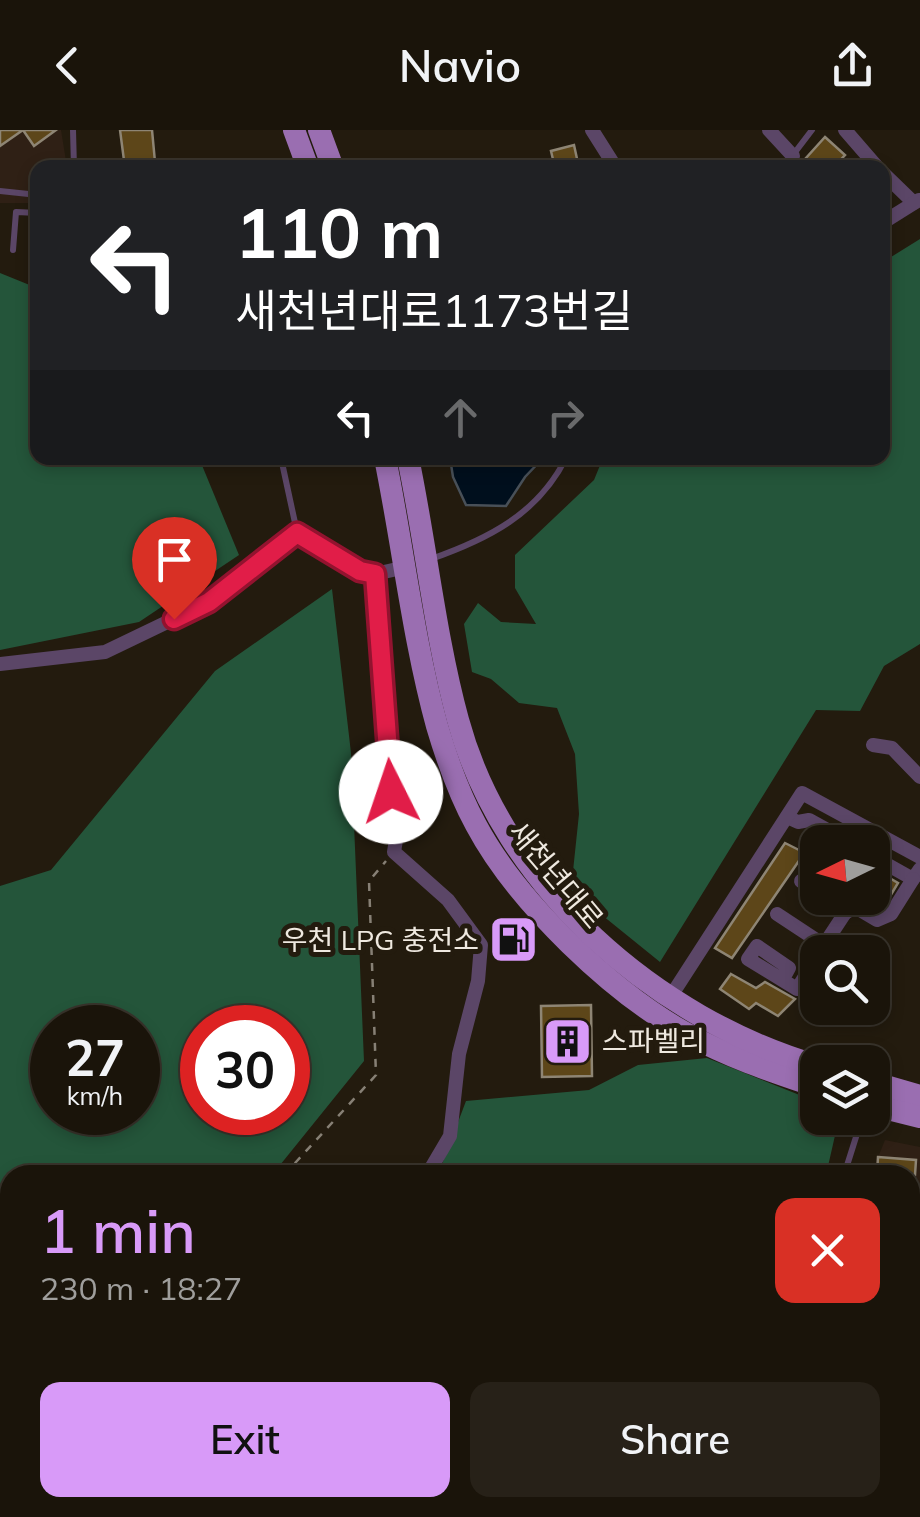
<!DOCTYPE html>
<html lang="en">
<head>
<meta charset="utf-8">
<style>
	:root { --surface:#1a140a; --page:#272118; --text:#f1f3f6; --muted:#9f9e9c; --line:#38332b; --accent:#d89af8 }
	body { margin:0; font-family:Mulish,"Noto Sans KR",sans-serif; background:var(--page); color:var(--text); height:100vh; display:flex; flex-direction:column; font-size:38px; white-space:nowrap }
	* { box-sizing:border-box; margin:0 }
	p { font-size:32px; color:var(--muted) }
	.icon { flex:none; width:55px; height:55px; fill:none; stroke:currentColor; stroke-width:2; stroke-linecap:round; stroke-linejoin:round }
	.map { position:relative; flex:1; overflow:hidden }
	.side { position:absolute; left:0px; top:1035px; width:920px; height:352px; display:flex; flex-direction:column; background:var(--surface); border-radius:30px 30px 0 0; box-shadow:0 5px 15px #0003,0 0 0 2px var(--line) }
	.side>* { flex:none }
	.guide { position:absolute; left:30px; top:30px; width:860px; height:305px; border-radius:20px; box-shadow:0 5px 15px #0003,0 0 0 2px var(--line); background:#202124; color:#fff; overflow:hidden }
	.needle { width:65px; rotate:265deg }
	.buttons { position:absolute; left:800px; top:695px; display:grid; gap:20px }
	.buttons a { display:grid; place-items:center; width:90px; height:90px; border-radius:20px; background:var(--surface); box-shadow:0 5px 15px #0003,0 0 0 2px var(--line); font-size:50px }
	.speed { position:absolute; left:30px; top:875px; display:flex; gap:20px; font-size:50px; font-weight:700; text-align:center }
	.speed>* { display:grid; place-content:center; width:130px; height:130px; border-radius:50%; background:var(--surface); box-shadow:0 5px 15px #0003,0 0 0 2px var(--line); line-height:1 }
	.speed small { font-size:25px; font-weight:400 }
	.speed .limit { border:15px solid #d22; background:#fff; color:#111 }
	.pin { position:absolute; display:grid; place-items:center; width:85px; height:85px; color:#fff; margin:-102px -42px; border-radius:50% 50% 50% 0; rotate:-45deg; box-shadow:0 0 10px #0007 }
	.pin .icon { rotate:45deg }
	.me { position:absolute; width:110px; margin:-55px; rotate:356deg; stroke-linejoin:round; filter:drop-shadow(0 0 8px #0008) }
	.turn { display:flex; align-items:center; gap:35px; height:210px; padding:0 40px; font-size:45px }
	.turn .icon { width:130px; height:130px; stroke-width:2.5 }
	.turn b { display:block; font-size:70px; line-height:85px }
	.lanes { display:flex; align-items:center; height:95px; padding:0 40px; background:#0003; justify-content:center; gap:50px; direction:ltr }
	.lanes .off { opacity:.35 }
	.round { display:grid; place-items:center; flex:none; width:105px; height:105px; border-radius:20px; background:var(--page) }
	.headline { display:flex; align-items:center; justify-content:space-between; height:170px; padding:0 40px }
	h1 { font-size:60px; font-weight:600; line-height:75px; color:var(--accent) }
	.button { display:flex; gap:20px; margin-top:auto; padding:20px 40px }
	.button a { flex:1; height:115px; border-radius:20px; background:var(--accent); color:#111; font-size:40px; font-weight:600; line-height:115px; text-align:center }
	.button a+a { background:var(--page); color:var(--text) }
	header { display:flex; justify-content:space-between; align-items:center; height:130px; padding:0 40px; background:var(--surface); font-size:45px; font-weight:600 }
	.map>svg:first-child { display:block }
</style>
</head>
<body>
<header><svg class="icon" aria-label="back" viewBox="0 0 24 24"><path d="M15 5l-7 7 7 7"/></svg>Navio<svg class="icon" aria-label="share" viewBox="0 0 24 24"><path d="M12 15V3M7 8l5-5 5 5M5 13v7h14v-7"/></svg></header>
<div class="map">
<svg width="920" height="1387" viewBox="0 0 920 1387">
	<rect width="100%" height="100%" fill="#231b0e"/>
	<g fill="#2f2015">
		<polygon points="0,0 61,0 67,37 38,38 37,68 31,73 0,73"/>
		<polygon points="885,1010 920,1017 920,1233 910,1232 910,1045 871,1045"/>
	</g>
	<g fill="#24553a" fill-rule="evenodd">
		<polygon points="920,109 920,514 884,536 860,581 816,580 660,832 571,760 579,684 575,624 557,578 519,573 491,549 472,542 464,494 478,473 501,492 536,494 515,458 515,425 594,350 603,328 882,328 883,132"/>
		<polygon points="0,143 37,158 38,328 199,328 239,425 139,492 0,520"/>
		<path d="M332,459L351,623L364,931L272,1045H10V1219L0,1222V756L51,740L215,541ZM52,898H138V982H52ZM202,898H288V982H202Z"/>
		<polygon points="707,928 817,972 818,988 839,988 826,1045 438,1045 466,971 589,960 638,935"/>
		<polygon points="10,1340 10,1378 307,1378 308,1387 0,1387 0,1348"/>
		<polygon points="389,1378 552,1378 553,1387 388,1387"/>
	</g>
	<polygon fill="#000f1d" stroke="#485058" stroke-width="2.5" points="450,328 543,328 525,347 506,376 466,375 453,347"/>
	<g fill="#5d4619" stroke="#8e8574" stroke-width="2.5">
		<polygon points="0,0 56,0 34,16 23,0 0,16"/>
		<polygon points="120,0 152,0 155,32 147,38 125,38"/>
		<polygon points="825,7 845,25 833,38 797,38"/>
		<polygon points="574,15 579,38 555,38 551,21"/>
		<polygon points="810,703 828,712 818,712 818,733 803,725 732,828 715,818 785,713 799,720"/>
		<polygon points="872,738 898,753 886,773 872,765"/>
		<polygon points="731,844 756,858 765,852 795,869 778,886 756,873 749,879 720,859"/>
		<polygon points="591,875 592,946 542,947 541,876"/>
		<polygon points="878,1027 916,1030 915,1045 877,1045"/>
		<polygon points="910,1283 920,1284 920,1387 910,1387"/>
	</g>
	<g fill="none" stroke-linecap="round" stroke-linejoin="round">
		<g stroke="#878075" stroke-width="2.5" stroke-dasharray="8 8" stroke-linecap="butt">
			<polyline points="284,1045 376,945 369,751 386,731"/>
			<polyline points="0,1247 10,1243"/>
			<polyline points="220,1387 227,1378"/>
		</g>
		<g stroke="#5b4667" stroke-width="6">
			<polyline points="73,0 74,38"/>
			<polyline points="783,38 812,0"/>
			<polyline points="0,61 38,65"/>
			<polyline points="13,120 16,82 38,83"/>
			<polyline points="281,328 297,402"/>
			<path d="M431,429C488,409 538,384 566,328"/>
			<polyline points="844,1045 862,988"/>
			<polyline points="679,1378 688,1379 689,1387"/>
			<polyline points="591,1387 596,1378"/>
			<polyline points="621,1387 623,1378"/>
			<polyline points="656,1387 658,1378"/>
			<polyline points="689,1387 706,1378"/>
			<polyline points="712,1387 715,1378"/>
		</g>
		<g stroke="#5b4667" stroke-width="14">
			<polyline points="592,0 616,38"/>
			<polyline points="769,0 793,26"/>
			<polyline points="845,0 878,38"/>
			<polyline points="882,42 914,73"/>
			<polyline points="882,93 919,70"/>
			<polyline points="406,437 375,444 391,662 400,686 394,722 448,770 481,815 478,851 459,924 450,1006 427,1045"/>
			<polyline points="0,534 105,522 209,472 297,403 359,441 375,444"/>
			<polyline points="873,615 892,618 920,647"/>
			<polyline points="787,687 798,692 809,690 849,712"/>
			<polyline points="872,726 913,749 920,739"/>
			<polyline points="801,751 818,763"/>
			<polyline points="824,768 845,783 855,777 877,790 891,784 913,749"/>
			<polyline points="777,784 824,815 845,783"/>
			<polyline points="783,849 789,838 757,816 748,829 797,859 818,826"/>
			<polyline points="671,866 802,663 920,727"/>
			<polyline points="910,1268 920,1269"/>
			<polyline points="326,1378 327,1387"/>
			<polyline points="832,1387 833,1378"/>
			<polyline points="865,1387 867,1378"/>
		</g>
		<g stroke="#9a6eb1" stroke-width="22">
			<polyline points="294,0 308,38"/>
			<polyline points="319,0 333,38"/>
			<path d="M385,328C403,416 413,509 437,596C447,630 459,664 476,695C517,772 614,865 691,906C731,928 774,942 818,957"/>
			<path d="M408,328C426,414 435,506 458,590C503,756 656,889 818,936"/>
			<polyline points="872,952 920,966"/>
			<polyline points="872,975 920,987"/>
		</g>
	</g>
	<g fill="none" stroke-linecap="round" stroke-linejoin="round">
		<defs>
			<polyline id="route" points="174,489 209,472 297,403 360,441 375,444 391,662"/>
		</defs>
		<use href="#route" stroke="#92132f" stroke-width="25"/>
		<use href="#route" stroke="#e11d48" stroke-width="18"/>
	</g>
	<defs>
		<symbol id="fuel-square" viewBox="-11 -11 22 22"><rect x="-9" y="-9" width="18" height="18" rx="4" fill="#d89af8" stroke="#231b0e"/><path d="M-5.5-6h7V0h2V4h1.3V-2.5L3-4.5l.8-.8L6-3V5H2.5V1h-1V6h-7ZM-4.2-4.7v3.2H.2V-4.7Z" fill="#111"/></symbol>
		<symbol id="building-square" viewBox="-11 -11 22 22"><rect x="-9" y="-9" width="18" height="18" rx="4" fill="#d89af8" stroke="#231b0e"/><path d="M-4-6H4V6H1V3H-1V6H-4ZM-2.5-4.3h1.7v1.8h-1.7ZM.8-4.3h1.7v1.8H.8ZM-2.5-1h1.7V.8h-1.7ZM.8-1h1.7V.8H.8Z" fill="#111"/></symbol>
	</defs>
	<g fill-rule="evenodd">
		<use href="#fuel-square" x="486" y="782" width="55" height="55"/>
		<use href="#building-square" x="540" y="884" width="55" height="55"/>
	</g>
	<g text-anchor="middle" stroke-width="10" stroke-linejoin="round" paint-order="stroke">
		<g font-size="28" fill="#efe9e0" stroke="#231b0e">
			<text transform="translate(556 745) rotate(50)" y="10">새천년대로</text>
		</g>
		<g font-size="28" fill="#efe9e0" stroke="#231b0e" text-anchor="end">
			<text x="479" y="820">우천 LPG 충전소</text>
			<text x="602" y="921" text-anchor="start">스파벨리</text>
		</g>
	</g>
</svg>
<div class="buttons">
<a><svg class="needle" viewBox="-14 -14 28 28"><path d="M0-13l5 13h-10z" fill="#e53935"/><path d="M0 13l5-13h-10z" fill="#9f9e9c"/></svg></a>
<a><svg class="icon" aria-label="search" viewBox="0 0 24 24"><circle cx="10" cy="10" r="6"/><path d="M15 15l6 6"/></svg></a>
<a><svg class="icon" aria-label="layers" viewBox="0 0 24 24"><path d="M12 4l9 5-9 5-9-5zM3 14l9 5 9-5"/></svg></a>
</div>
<div class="speed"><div>27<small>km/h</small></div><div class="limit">30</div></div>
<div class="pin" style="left:174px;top:489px;background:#d93025"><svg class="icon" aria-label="arrive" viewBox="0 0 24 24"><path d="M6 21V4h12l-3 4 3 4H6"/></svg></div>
<svg class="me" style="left:391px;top:662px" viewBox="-20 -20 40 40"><circle r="19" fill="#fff"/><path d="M0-13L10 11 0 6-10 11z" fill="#e11d48"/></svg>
<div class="guide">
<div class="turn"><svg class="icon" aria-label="left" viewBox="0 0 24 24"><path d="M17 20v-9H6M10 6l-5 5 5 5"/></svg><div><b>110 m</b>새천년대로1173번길</div></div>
<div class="lanes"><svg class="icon" aria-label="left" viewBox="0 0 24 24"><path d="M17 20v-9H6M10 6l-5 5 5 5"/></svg><svg class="icon off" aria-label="ahead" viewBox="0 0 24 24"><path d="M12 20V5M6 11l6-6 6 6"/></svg><svg class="icon off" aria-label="right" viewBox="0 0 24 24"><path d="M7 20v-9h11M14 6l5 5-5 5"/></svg></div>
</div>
<section class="side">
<div class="headline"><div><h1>1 min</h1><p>230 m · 18:27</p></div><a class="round" style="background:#d93025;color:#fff"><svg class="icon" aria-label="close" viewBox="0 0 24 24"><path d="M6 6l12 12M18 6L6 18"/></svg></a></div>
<div class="button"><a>Exit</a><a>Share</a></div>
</section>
</div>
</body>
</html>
